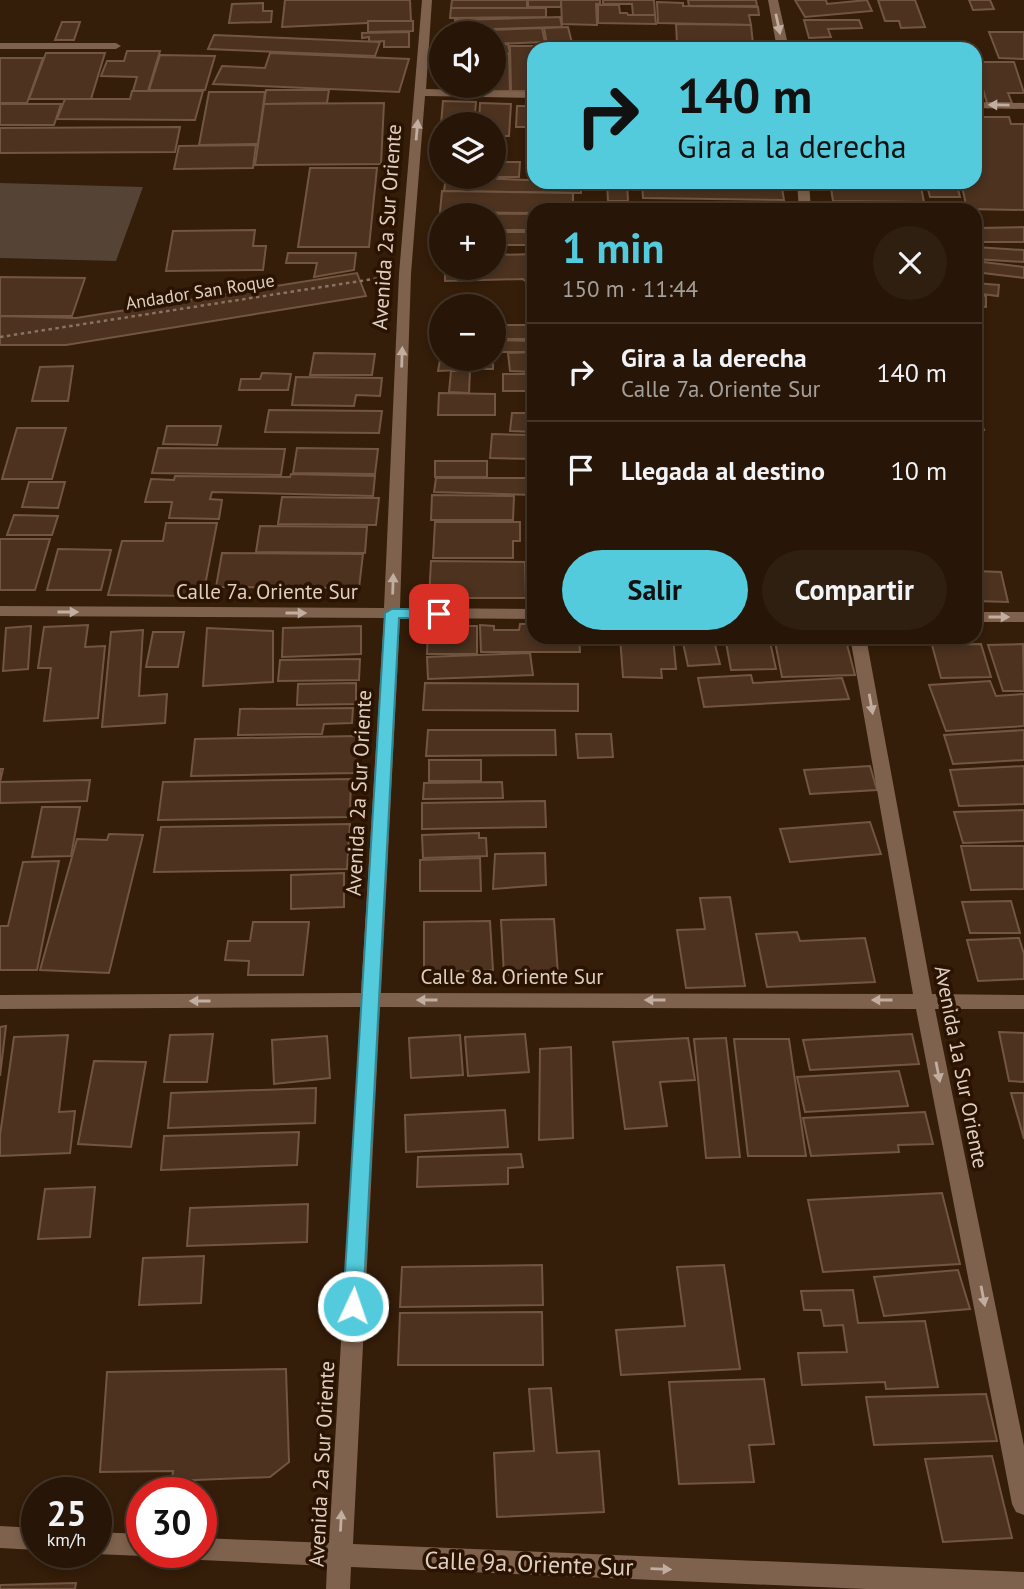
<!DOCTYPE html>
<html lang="es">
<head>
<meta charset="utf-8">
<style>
	:root { --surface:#271607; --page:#2f1f11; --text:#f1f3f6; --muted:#a49f9b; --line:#433528; --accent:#53cbdc }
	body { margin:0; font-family:"PT Sans",sans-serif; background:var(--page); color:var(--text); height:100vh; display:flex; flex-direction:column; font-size:26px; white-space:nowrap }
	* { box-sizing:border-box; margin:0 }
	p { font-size:23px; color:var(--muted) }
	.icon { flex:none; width:38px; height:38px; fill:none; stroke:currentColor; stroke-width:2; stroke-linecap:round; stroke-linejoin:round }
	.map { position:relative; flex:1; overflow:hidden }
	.sheet { position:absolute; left:527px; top:203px; width:455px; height:441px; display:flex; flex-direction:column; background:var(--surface); border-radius:21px; box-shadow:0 4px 10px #0003,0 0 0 2px var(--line) }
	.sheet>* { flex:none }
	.top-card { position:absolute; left:527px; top:42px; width:455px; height:147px; border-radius:21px; box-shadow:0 4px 10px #0003,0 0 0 2px var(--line); background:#53cbdc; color:#111; overflow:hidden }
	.controls { position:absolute; left:429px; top:21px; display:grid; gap:14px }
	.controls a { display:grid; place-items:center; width:77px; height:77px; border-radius:50%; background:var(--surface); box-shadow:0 4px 10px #0003,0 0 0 2px var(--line); font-size:35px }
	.speed { position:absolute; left:21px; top:1477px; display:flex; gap:14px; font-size:35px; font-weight:700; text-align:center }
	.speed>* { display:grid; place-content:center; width:91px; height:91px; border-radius:50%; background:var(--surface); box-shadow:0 4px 10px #0003,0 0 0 2px var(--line); line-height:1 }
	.speed small { font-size:18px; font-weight:400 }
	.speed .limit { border:10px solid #d22; background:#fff; color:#111 }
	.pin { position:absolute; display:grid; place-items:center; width:60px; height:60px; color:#fff; margin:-30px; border-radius:14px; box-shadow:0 4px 10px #0006 }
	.me { position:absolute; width:77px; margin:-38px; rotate:3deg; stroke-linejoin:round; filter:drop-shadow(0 0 5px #0008) }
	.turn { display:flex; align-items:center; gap:24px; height:147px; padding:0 35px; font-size:32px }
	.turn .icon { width:91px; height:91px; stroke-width:2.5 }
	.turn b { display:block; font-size:49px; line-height:60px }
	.round { display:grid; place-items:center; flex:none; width:74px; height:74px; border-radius:37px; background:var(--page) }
	.summary { display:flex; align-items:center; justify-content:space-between; height:119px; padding:0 35px }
	h1 { font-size:42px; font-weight:600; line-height:52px; color:var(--accent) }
	.cta { display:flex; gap:14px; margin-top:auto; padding:14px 35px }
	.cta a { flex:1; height:80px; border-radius:42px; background:var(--accent); color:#111; font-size:28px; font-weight:600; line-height:80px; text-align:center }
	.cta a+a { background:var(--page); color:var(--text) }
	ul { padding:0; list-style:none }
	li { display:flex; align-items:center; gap:21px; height:98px; padding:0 35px; border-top:2px solid var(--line) }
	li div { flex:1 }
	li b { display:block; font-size:26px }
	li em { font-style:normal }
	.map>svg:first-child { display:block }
</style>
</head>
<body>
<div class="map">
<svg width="1024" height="1589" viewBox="0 0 1024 1589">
	<rect width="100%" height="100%" fill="#341d09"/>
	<polygon fill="#554336" points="0,183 143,187 116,261 0,258"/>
	<g fill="#4c321f" stroke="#725642" stroke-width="2">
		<polygon points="285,0 410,0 411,21 282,27"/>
		<polygon points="452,0 527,0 527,8 451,8"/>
		<rect x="528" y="0" width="33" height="7"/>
		<polygon points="561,0 600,0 600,4 596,4 597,25 562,24"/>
		<polygon points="603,0 654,0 655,15 633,15 632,4 603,4"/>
		<polygon points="688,0 756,0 757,6 689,6"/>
		<polygon points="795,0 826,0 827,4 867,0 872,11 805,17"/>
		<polygon points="878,0 915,0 925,27 901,28 899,21 885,21"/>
		<polygon points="969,0 990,0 994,9 973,10"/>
		<polygon points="657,2 683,3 683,6 758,7 759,15 749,15 751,25 658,23"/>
		<polygon points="263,3 263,11 272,11 271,22 229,23 232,4"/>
		<polygon points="598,5 619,5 620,13 627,13 628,15 655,15 656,24 598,23"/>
		<polygon points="451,8 546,8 546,17 450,18"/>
		<polygon points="560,17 562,27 457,30 455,20"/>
		<polygon points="804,20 859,20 862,28 828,29 831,37 809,38"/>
		<polygon points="368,21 413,21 413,31 368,32"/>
		<polygon points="62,22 80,22 74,40 55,40"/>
		<polygon points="676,24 751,25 753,44 677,43"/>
		<polygon points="568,27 572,43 547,44 544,28"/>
		<polygon points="542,28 545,42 494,44 494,33 458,31"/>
		<polygon points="409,32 409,47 384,47 384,41 369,42 369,37 362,38 362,33"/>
		<polygon points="989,32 1024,32 1024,59 999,58"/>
		<polygon points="214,35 380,42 375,56 208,49"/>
		<polygon points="508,44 510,53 494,54 494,45"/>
		<polygon points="613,45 613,49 560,49 560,46"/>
		<polygon points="510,46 558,46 558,49 534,49 534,91 511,91"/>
		<polygon points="127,51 160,51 148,91 133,91 137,77 101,76 107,61 124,61"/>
		<polygon points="46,53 105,53 91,99 29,99"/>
		<polygon points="270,53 409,59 399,92 213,84 222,66 265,68"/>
		<polygon points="494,54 509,54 510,91 445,91 445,86 494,86"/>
		<polygon points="160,55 215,56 205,90 149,90"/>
		<polygon points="0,58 43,58 27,103 0,103"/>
		<polygon points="975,62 1014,62 1024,93 1008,93 1012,103 987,103"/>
		<polygon points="266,90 329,90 327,103 264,104"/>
		<polygon points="132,91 203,91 195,120 57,119 65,99 130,99"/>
		<polygon points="209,92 265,92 258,144 199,145"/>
		<polygon points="443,101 476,102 474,124 441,124 440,136"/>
		<polygon points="384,103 381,164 255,165 264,104"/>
		<polygon points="480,103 511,104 509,136 494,136 494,124 479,124"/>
		<polygon points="0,104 61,104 54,125 0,125"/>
		<polygon points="517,106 534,106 534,127 516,127"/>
		<polygon points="975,117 1009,117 1011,124 1024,124 1024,210 967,209 961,182 975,182"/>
		<polygon points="180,127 175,152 0,153 0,128"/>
		<polygon points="494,136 504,136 503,162 494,162"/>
		<polygon points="256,145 253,168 174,169 179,146"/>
		<polygon points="494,162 520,162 519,177 489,177 494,177"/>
		<polygon points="310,168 377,168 369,247 298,247"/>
		<polygon points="446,177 581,182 581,193 444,191"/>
		<polygon points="607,182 627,182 628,201 608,201"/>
		<polygon points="642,182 781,182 784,200 643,198"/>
		<polygon points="830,182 920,182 924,202 833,201"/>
		<polygon points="926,182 956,182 960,197 930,197"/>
		<polygon points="442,191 573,193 573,210 534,210 534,213 440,212"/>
		<polygon points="783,202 785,210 722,210 731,210 730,203"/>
		<polygon points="574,203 606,203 607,210 574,210"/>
		<polygon points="680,203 681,210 646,210 645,204"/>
		<polygon points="886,205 912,205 913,210 888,210"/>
		<polygon points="441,213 534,214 534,230 494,230 494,215"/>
		<polygon points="1024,227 1024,242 983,242 978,228"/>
		<polygon points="255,230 253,246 266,246 263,270 166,271 173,231"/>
		<rect x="494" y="232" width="40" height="13"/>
		<polygon points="975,247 1024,250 1024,262 975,259"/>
		<polygon points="288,253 356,253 354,270 314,277 317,263 286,263"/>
		<polygon points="534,254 534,289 523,279 445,281 445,268 494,268 494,255"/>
		<polygon points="975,261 1024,267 1024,278 975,272"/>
		<polygon points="357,273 366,296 66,345 0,345 0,316 76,318"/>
		<polygon points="0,277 85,278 72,316 0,316"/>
		<polygon points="975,283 999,285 998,296 975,293"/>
		<polygon points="975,295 986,296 986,307 975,306"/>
		<rect x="494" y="325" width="40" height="14"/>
		<polygon points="494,340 534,341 534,352 494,352"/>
		<polygon points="534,352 534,372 510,371 508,353"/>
		<polygon points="314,353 375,354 372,375 310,375"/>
		<polygon points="441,354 441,359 473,360 461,359 461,370 438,371"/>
		<polygon points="473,360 493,360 493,369 472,369"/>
		<polygon points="73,366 68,401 32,401 40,367"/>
		<polygon points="451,371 470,371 469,393 449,392"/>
		<polygon points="262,373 291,374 288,390 239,390 241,379 260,379"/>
		<rect x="503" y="374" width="31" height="17"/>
		<polygon points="296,377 382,378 380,396 356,395 354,406 292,405"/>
		<polygon points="439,393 495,394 495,415 438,415"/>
		<polygon points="975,404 984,430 975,430"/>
		<polygon points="269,410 382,411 379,433 265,432"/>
		<polygon points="512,413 534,413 534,432 510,431"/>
		<polygon points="167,426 221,426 217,445 163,444"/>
		<polygon points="17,428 66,428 52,479 2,479"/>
		<polygon points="492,434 534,435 534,459 490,458"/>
		<polygon points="158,448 285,449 281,475 152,473"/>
		<polygon points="297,448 378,449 375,474 293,473"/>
		<rect x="435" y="461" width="52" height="16"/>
		<polygon points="291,474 375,476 373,496 212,492 210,499 222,500 219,519 169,518 172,502 145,502 151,479 174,480 175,476 290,477"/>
		<polygon points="436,478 534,478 534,495 434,492"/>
		<polygon points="29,482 65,482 58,508 22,507"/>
		<polygon points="432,495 514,496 513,520 431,520"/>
		<polygon points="282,497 379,498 376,525 278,524"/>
		<polygon points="14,515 58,516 52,535 7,535"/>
		<polygon points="435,522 520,522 520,541 513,541 513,558 433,558"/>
		<polygon points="166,523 217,523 203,596 108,595 122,541 163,541"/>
		<polygon points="260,526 367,527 365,553 256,552"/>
		<polygon points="0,539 50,539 35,590 0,590"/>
		<polygon points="58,549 111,550 101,590 47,590"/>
		<polygon points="222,553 363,554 359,588 216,587"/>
		<polygon points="431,561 525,562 526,598 429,598"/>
		<polygon points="975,571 1001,572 1008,602 975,601"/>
		<polygon points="520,624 534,624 534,637 579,637 580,652 481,652 480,625 494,626 494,630 519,630"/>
		<polygon points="88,625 85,647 105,646 98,718 44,721 51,668 38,668 44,627"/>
		<polygon points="31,626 28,669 3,671 6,628"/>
		<polygon points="361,626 361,654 282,657 283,628"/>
		<polygon points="428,626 477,626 477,654 427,654"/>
		<polygon points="207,628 273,631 273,682 203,686"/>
		<polygon points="143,630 139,696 167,694 165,723 102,727 111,632"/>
		<polygon points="153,632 184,632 178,667 146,667"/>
		<polygon points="620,637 673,637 676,669 661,669 662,678 623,677"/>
		<polygon points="713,637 720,664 688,666 682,638"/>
		<polygon points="725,637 769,637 776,669 731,670"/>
		<polygon points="774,637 845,637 855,675 782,677"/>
		<polygon points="981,644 991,677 941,678 932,645"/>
		<polygon points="1023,644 1024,691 1003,691 988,645"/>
		<polygon points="530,653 533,675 428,679 427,657"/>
		<polygon points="360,659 359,680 278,681 280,660"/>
		<polygon points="751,675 753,683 842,678 849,699 704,707 698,678"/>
		<polygon points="990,681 996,696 1024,694 1024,726 946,731 929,685"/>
		<polygon points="356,683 356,704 297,705 298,684"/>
		<polygon points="425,683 578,684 578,711 423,710"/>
		<polygon points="353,708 352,723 324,724 322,734 238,735 240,709"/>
		<polygon points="428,730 555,730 556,755 426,756"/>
		<polygon points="1024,730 1024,760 953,764 944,735"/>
		<polygon points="576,734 611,734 613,757 578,758"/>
		<polygon points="357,736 356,773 191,776 195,739"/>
		<rect x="429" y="760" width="52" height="21"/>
		<polygon points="870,766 877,790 810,794 804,770"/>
		<polygon points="1024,766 1024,804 959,806 950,770"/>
		<polygon points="0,769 3,769 0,782 90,780 87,801 0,803"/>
		<polygon points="351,779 350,817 158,820 163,782"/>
		<polygon points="502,782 503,798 423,799 424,783"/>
		<polygon points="545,801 546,827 422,829 422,803"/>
		<polygon points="42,807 80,807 71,856 32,857"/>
		<polygon points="1024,810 1024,841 963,843 954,812"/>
		<polygon points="870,822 881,854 790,862 780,829"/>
		<polygon points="350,824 347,869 154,872 161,827"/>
		<polygon points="479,833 479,838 486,838 487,856 423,858 422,835"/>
		<polygon points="109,834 143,835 109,973 40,970 77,839 107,840"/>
		<polygon points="961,846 1024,846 1024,889 971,890"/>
		<polygon points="545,853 546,885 493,889 495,854"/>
		<polygon points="480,858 481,891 420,891 420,860"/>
		<polygon points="59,861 37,970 0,970 0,926 8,926 23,862"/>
		<polygon points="344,873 344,907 291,909 291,875"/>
		<polygon points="730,897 745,986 686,988 677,930 705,929 700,898"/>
		<polygon points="1011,901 1020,933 970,933 962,902"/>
		<polygon points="554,919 558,974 504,975 501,920"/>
		<polygon points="490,921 493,970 424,973 424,922"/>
		<polygon points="253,922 309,922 303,975 248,975 249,961 225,960 228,941 250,941"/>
		<polygon points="797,932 800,941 865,938 875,982 767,987 756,934"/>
		<polygon points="1019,938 1024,954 1024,979 978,981 967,940"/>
		<polygon points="6,1026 0,1076 0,1027"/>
		<polygon points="999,1032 1024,1033 1024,1082 1009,1081"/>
		<polygon points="213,1034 207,1082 164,1082 170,1035"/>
		<polygon points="525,1034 529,1072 468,1076 465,1037"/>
		<polygon points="912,1034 919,1064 810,1070 803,1040"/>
		<polygon points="68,1035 59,1112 75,1111 70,1153 0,1156 0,1135 14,1037"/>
		<polygon points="460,1035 463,1075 411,1078 409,1038"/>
		<polygon points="327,1036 330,1078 274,1084 272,1040"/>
		<polygon points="688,1038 695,1080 660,1082 667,1126 625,1129 613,1042"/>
		<polygon points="726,1038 740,1157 706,1158 694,1039"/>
		<polygon points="734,1039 789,1039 806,1156 748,1156"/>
		<polygon points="571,1047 573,1138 539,1140 540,1049"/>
		<polygon points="94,1061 146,1062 131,1147 78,1144"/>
		<polygon points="899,1071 908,1106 805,1112 797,1077"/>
		<polygon points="316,1088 315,1123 168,1128 171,1093"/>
		<polygon points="1011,1093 1024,1093 1024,1139"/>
		<polygon points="505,1110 508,1147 406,1152 405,1115"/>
		<polygon points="925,1112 933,1144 898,1145 899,1152 811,1156 803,1118"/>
		<polygon points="299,1132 297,1165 161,1170 164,1136"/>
		<polygon points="521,1154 523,1167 508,1168 508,1184 417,1187 418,1157"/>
		<polygon points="95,1187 90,1237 38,1239 45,1189"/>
		<polygon points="942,1193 960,1264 823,1272 808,1200"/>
		<polygon points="308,1204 307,1242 187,1246 190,1208"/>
		<polygon points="204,1256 201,1303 139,1305 143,1258"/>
		<polygon points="542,1265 543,1305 400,1307 402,1267"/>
		<polygon points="724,1265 740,1369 621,1375 616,1330 685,1326 677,1267"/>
		<polygon points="958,1270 970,1309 884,1316 874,1277"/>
		<polygon points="853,1290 858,1323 925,1321 938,1387 886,1389 885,1382 802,1385 798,1353 847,1352 843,1325 824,1326 821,1310 804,1310 801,1291"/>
		<polygon points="542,1312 543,1365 398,1365 400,1313"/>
		<polygon points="286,1369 289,1462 270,1477 172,1481 173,1471 100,1472 107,1372"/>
		<polygon points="764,1379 774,1444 749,1445 754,1482 679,1484 669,1382"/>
		<polygon points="551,1388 557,1453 599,1451 604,1512 497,1517 494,1453 534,1451 529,1389"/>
		<polygon points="986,1394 997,1441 874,1445 866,1397"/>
		<polygon points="992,1456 1012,1538 943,1542 925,1459"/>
		<polygon points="76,1583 75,1589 0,1589 0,1585"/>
	</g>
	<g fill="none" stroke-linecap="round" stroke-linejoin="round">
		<polyline stroke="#887464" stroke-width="2.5" stroke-dasharray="3.5 3.5" stroke-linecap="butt" points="0,337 380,278"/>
		<g fill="#7e624d" fill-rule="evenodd">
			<polygon points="422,0 432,0 426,89 534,92 534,98 425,96 411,274 400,608 534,609 534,619 400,618 381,993 913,994 850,637 866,637 932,994 1024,995 1024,1009 935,1009 1024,1446 1024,1515 1016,1512 1012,1504 916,1009 380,1007 353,1544 1024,1572 1024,1589 866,1589 351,1567 350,1589 326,1589 327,1566 201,1560 192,1557 190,1552 201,1552 201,1538 329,1543 361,1007 0,1009 0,995 361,993 384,618 0,616 0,606 384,608 399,274"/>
			<polygon points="768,0 778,0 789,49 777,49"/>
			<polygon points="0,43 116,43 121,46 116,49 0,49"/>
			<polygon points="975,102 1024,103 1024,109 975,108"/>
			<polygon points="797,182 809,182 811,210 799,210"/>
			<rect x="975" y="612" width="49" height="10"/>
			<polygon points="0,1526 37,1528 37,1550 0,1548"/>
			<polygon points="96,1532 142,1534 142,1552 151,1552 142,1556 96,1554 90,1552 96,1552"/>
		</g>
	</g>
	<defs><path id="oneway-solid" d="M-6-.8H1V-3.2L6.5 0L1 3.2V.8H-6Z" transform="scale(1.75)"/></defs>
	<g fill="#c2aea0">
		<use href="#oneway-solid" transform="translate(778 24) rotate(78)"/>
		<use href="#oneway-solid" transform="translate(999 105) rotate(-179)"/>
		<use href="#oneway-solid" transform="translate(417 130) rotate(-85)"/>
		<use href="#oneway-solid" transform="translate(402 357) rotate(-88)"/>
		<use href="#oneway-solid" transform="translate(393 584) rotate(-88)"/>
		<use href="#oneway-solid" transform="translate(68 612)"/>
		<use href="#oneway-solid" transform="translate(296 613)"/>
		<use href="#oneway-solid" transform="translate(999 617)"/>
		<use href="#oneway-solid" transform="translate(871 704) rotate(80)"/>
		<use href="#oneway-solid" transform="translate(427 1000) rotate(-180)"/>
		<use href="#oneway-solid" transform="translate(655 1000) rotate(-180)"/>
		<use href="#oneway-solid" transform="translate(882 1000) rotate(-180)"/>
		<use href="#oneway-solid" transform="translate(200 1001) rotate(180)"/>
		<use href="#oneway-solid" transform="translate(938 1072) rotate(79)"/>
		<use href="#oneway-solid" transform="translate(983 1296) rotate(79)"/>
		<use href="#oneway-solid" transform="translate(341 1521) rotate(-87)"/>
		<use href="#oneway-solid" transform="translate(661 1569) rotate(2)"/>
	</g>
	<polygon fill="#53cbdc" stroke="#36848f" stroke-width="2" points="392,609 439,609 446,614 439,618 399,618 363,1306 360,1312 353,1315 346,1312 343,1306 385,613"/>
	<g text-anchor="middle" stroke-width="7" stroke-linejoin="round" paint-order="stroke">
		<g font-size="18" fill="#dfcfc3" stroke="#2a1301">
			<text transform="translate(200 292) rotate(-9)" y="6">Andador San Roque</text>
		</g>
		<g font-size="21" fill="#dfcfc3" stroke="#2a1301">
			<text transform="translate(387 227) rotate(-86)" y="7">Avenida 2a Sur Oriente</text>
			<text x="267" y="599">Calle 7a. Oriente Sur</text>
			<text transform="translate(359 793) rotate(-87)" y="7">Avenida 2a Sur Oriente</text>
			<text x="512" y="984">Calle 8a. Oriente Sur</text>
			<text transform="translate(961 1067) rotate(79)" y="7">Avenida 1a Sur Oriente</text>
			<text transform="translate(322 1464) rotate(-87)" y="7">Avenida 2a Sur Oriente</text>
		</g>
		<g font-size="24" fill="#dfcfc3" stroke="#2a1301">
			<text transform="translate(529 1564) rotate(2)" y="8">Calle 9a. Oriente Sur</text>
		</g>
	</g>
</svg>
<div class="controls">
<a><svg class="icon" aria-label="sound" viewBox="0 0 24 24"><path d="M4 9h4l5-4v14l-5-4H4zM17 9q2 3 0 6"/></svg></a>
<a><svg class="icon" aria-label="layers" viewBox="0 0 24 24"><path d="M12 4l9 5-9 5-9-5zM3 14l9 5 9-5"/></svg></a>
<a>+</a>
<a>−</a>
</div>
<div class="speed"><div>25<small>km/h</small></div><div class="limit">30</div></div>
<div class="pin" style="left:439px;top:614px;background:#d93025"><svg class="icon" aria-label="arrive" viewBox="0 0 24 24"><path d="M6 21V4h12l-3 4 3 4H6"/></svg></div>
<svg class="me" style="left:353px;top:1306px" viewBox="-20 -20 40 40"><circle r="17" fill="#53cbdc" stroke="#fff" stroke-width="3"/><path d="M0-11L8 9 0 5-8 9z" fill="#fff"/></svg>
<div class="top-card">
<div class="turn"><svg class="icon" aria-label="right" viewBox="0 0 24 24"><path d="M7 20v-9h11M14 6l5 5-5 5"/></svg><div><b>140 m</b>Gira a la derecha</div></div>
</div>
<section class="sheet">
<div class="summary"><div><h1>1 min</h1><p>150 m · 11:44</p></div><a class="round"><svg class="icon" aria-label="close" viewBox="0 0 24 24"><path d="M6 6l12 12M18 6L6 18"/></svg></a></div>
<ul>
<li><svg class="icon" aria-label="right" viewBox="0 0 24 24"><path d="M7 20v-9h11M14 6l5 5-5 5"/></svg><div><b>Gira a la derecha</b><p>Calle 7a. Oriente Sur</p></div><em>140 m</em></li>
<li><svg class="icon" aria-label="arrive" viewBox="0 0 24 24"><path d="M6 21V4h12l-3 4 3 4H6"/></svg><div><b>Llegada al destino</b></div><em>10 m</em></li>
</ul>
<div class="cta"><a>Salir</a><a>Compartir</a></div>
</section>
</div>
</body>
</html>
